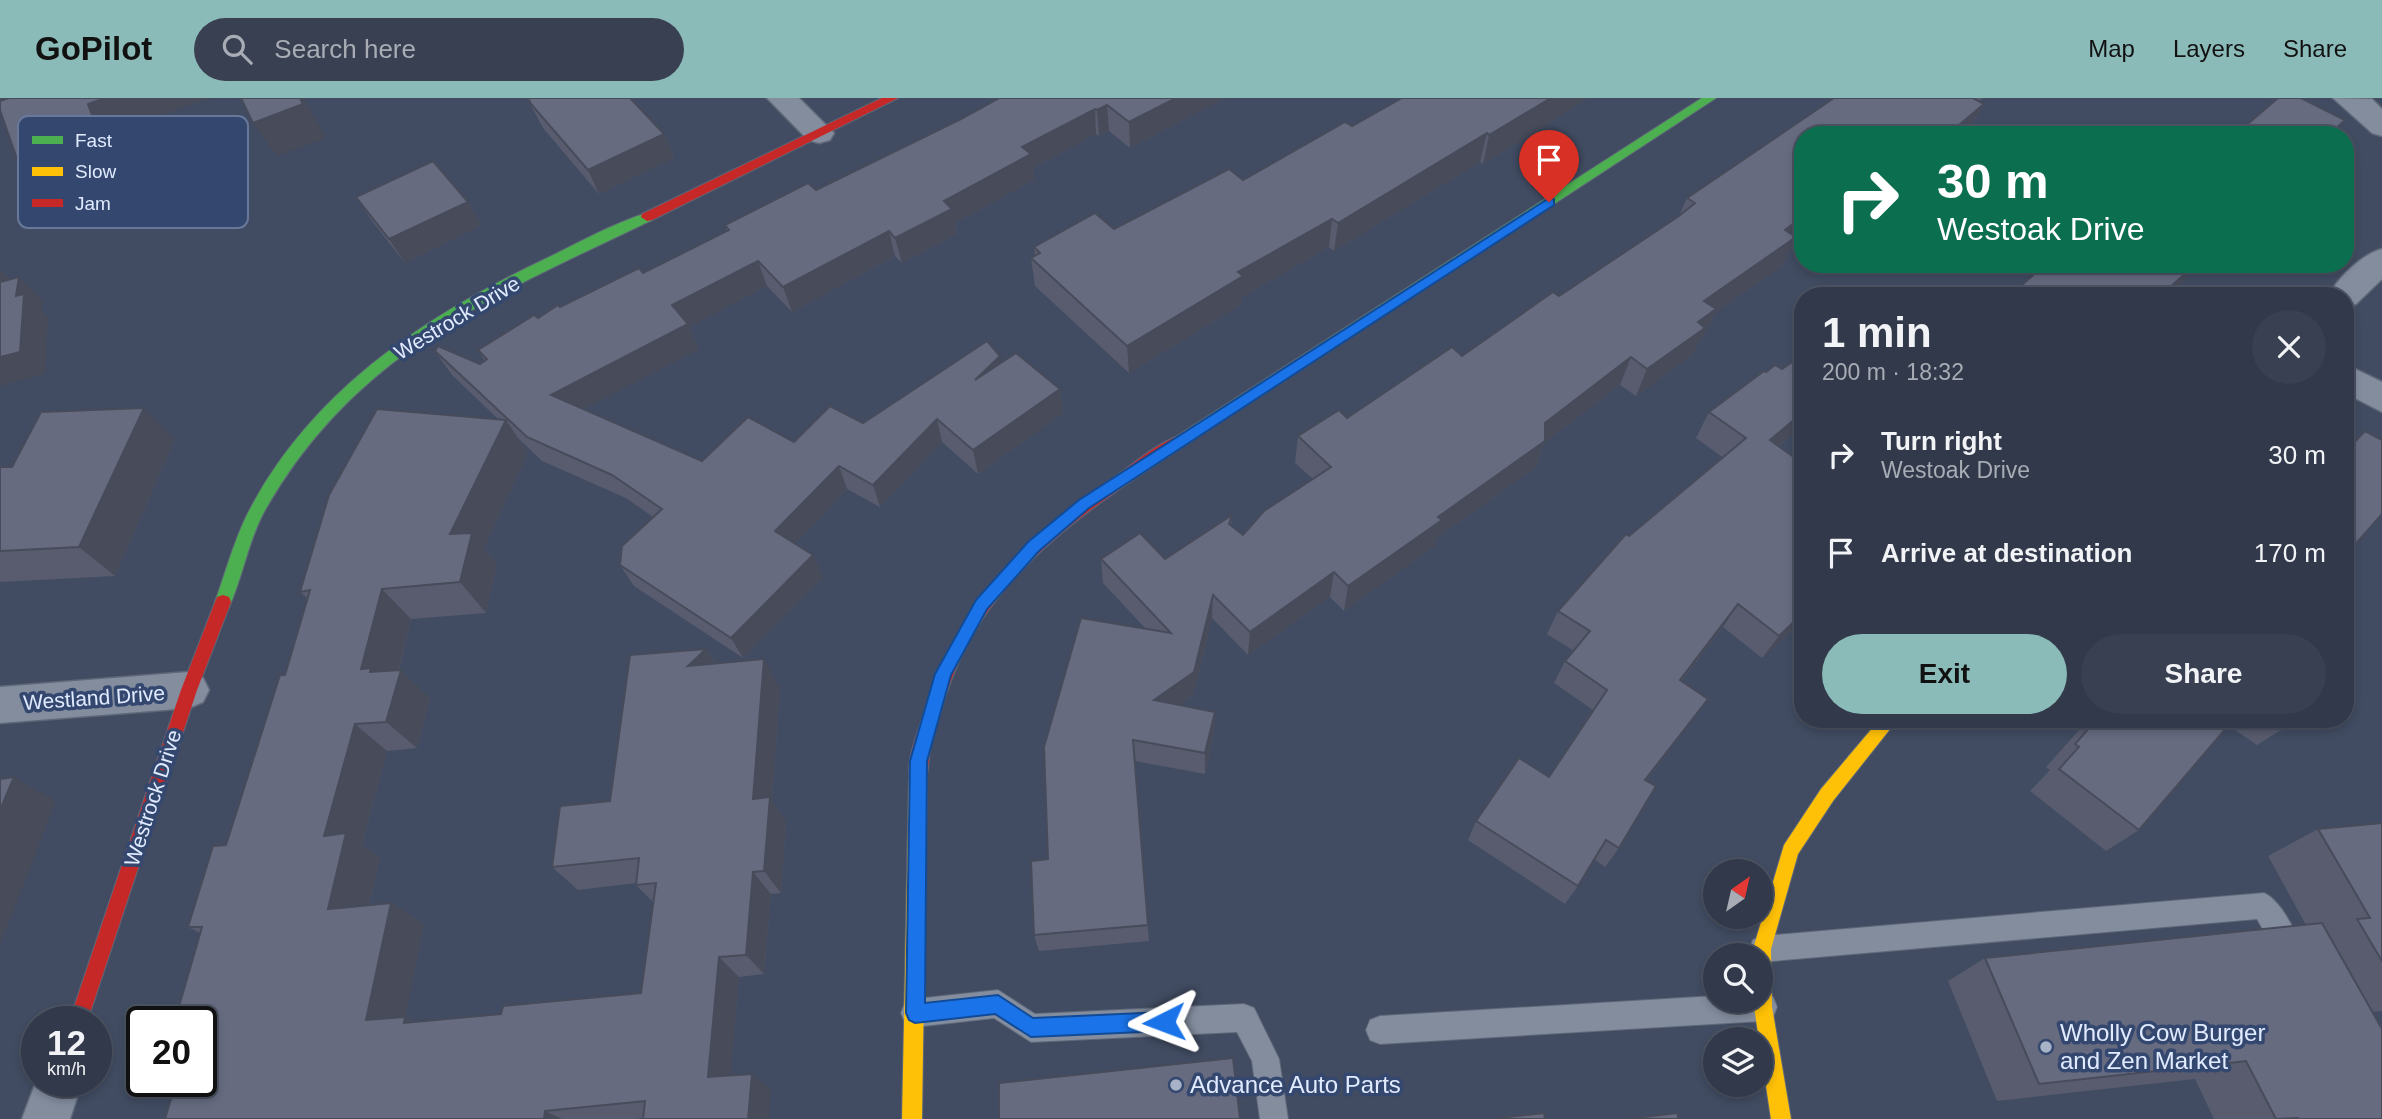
<!DOCTYPE html>
<html lang="en">
<head>
<meta charset="utf-8">
<style>
	:root { --surface:#31394a; --page:#394051; --text:#f1f3f6; --muted:#a8acb5; --line:#4c5362; --accent:#8bbbb9 }
	body { margin:0; font-family:Helvetica,sans-serif; background:var(--page); color:var(--text); height:100vh; display:flex; flex-direction:column; font-size:26px; white-space:nowrap }
	* { box-sizing:border-box; margin:0 }
	p { font-size:23px; color:var(--muted) }
	.icon { flex:none; width:38px; height:38px; fill:none; stroke:currentColor; stroke-width:2; stroke-linecap:round; stroke-linejoin:round }
	.map { position:relative; flex:1; overflow:hidden }
	.panel { position:absolute; left:1794px; top:189px; width:560px; height:441px; display:flex; flex-direction:column; background:var(--surface); border-radius:28px; box-shadow:0 4px 10px #0003,0 0 0 2px var(--line) }
	.panel>* { flex:none }
	.top-card { position:absolute; left:1794px; top:28px; width:560px; height:147px; border-radius:28px; box-shadow:0 4px 10px #0003,0 0 0 2px var(--line); background:#0b6e4f; color:#fff; overflow:hidden }
	.needle { width:46px; rotate:34deg }
	.fabs { position:absolute; left:1703px; top:761px; display:grid; gap:14px }
	.fabs a { display:grid; place-items:center; width:70px; height:70px; border-radius:50%; background:var(--surface); box-shadow:0 4px 10px #0003,0 0 0 2px var(--line); font-size:35px }
	.speed { position:absolute; left:21px; top:908px; display:flex; gap:14px; font-size:35px; font-weight:700; text-align:center }
	.speed>* { display:grid; place-content:center; width:91px; height:91px; border-radius:50%; background:var(--surface); box-shadow:0 4px 10px #0003,0 0 0 2px var(--line); line-height:1 }
	.speed small { font-size:18px; font-weight:400 }
	.speed .limit { border:4px solid #111; border-radius:10px; background:#fff; color:#111 }
	.pin { position:absolute; display:grid; place-items:center; width:60px; height:60px; color:#fff; margin:-72px -30px; border-radius:50% 50% 50% 0; rotate:-45deg; box-shadow:0 0 7px #0007 }
	.pin .icon { rotate:45deg }
	.me { position:absolute; width:77px; margin:-38px; rotate:267deg; stroke-linejoin:round; filter:drop-shadow(0 0 5px #0008) }
	.turn { display:flex; align-items:center; gap:24px; height:147px; padding:0 28px; font-size:32px }
	.turn .icon { width:91px; height:91px; stroke-width:2.5 }
	.turn b { display:block; font-size:49px; line-height:60px }
	.round { display:grid; place-items:center; flex:none; width:74px; height:74px; border-radius:37px; background:var(--page) }
	.summary { display:flex; align-items:center; justify-content:space-between; height:119px; padding:0 28px }
	h1 { font-size:42px; font-weight:600; line-height:52px }
	.cta { display:flex; gap:14px; margin-top:auto; padding:14px 28px }
	.cta a { flex:1; height:80px; border-radius:42px; background:var(--accent); color:#111; font-size:28px; font-weight:600; line-height:80px; text-align:center }
	.cta a+a { background:var(--page); color:var(--text) }
	ul { padding:0; list-style:none }
	li { display:flex; align-items:center; gap:21px; height:98px; padding:0 28px }
	li div { flex:1 }
	li b { display:block; font-size:26px }
	li em { font-style:normal }
	header { display:flex; align-items:center; gap:42px; box-sizing:border-box; height:98px; padding:0 35px; background:var(--accent); color:#111 }
	header strong { font-size:33px }
	nav { display:flex; gap:38px; margin-inline-start:auto; font-size:24px }
	.search { width:490px; height:63px; background:var(--page); display:flex; align-items:center; gap:18px; box-sizing:border-box; padding:0 24px; border-radius:38px; color:var(--muted); font-size:26px }
	.map>svg:first-child { display:block }
</style>
</head>
<body>
<header>
<strong>GoPilot</strong>
<div class="search"><svg class="icon" aria-label="search" viewBox="0 0 24 24"><circle cx="10" cy="10" r="6"/><path d="M15 15l6 6"/></svg>Search here</div>
<nav><a>Map</a><a>Layers</a><a>Share</a></nav>
</header>
<div class="map">
<svg width="2382" height="1021" viewBox="0 0 2382 1021">
	<rect width="100%" height="100%" fill="#414c62"/>
	<g fill="none" stroke-linecap="round" stroke-linejoin="round">
		<defs>
			<g id="lane">
				<path d="M2264,795C2282,803 2297,837 2304,855L2300,864L2291,868L2282,864L2257,821L1762,864L1760,858H1752L1749,851L1753,842L1762,838Z"/>
				<polygon points="998,892 1035,916 1244,906 1254,910 1279,961 1288,1021 1260,1021 1252,963 1237,934 1031,944 994,920 915,929 905,925 901,915 905,905 915,901"/>
				<polygon points="1763,895 1773,899 1777,909 1773,919 1763,923 1380,946 1370,942 1366,932 1370,922 1380,918 1715,898 1715,903 1760,903 1760,896"/>
			</g>
			<g id="street">
				<polygon points="767,0 799,0 834,35 830,42 819,45 808,42"/>
				<polygon points="2333,0 2372,1 2382,11 2382,38 2372,35"/>
				<path d="M2382,151V181L2356,206L2345,210V198H2328C2338,180 2362,156 2382,151Z"/>
				<polygon points="2345,266 2382,284 2382,314 2345,295"/>
				<polygon points="189,574 203,580 209,592 203,604 189,610 0,625 0,589"/>
				<polygon points="37,981 37,984 82,984 70,1021 22,1021"/>
			</g>
			<g id="fast">
				<polygon points="1702,0 1716,0 1184,348 1174,348 1172,344 1174,340"/>
				<path d="M647,115L653,119L652,122C494,198 355,253 264,414C248,444 243,478 229,509H217L215,504C225,476 233,446 246,419C307,297 421,220 541,163C573,148 613,125 647,115Z"/>
			</g>
			<g id="slow">
				<polygon points="1880,621 1898,621 1833,703 1798,756 1771,851 1772,909 1791,1021 1771,1021 1754,909 1754,903 1760,903 1760,858 1753,858 1753,851 1784,747 1821,691"/>
				<polygon points="918,673 924,675 927,681 922,1021 902,1021 909,681 912,675"/>
			</g>
			<g id="jam">
				<polygon points="882,0 898,0 652,122 647,123 641,119 642,116"/>
				<path d="M1179,338L1184,340L1186,344L1184,348C1097,405 1003,465 959,563C947,591 937,621 930,650C928,662 929,676 924,687L918,689L912,687C904,669 915,642 921,624C956,508 1017,445 1116,378C1135,365 1157,345 1179,338Z"/>
				<polygon points="223,497 229,499 231,504 197,592 87,924 69,924 181,592 215,504 217,499"/>
			</g>
		</defs>
		<use href="#lane" stroke="#5f6879" stroke-width="2"/>
		<use href="#street" stroke="#5f6879" stroke-width="3"/>
		<use href="#fast" stroke="#5f6879" stroke-width="2"/>
		<use href="#slow" stroke="#5f6879" stroke-width="2"/>
		<use href="#jam" stroke="#5f6879" stroke-width="2"/>
		<use href="#lane" fill="#838d9e" fill-rule="evenodd"/>
		<use href="#street" fill="#838d9e" fill-rule="evenodd"/>
		<use href="#fast" fill="#4caf50" fill-rule="evenodd"/>
		<use href="#slow" fill="#ffc107" fill-rule="evenodd"/>
		<use href="#jam" fill="#c62828" fill-rule="evenodd"/>
	</g>
	<g fill="#585c6e">
		<polygon points="527,0 630,0 664,36 674,60 599,96 543,30"/>
		<polygon points="999,0 1225,0 1130,50 1109,33 1099,38 1096,36 1033,70 1034,82 955,125 957,136 902,165 895,158 792,214 767,188 689,229 699,251 583,311 702,363 794,344 863,325 1001,265 1060,291 1063,315 978,376 942,344 880,409 847,391 795,446 813,457 823,479 743,560 634,488 620,467 653,419 626,400 542,363 518,340 528,355 484,450 497,466 486,515 411,521 399,572 430,600 417,650 387,653 362,747 380,759 369,807 391,805 424,826 405,919 415,924 501,916 641,895 653,804 636,787 636,785 578,792 552,769 610,703 706,551 716,566 780,590 772,702 786,724 781,795 771,796 764,876 739,879 730,977 771,991 643,1020 635,1021 165,1021 195,919 178,912 200,835 188,829 226,747 285,577 308,501 300,494 498,321 452,277 435,253 480,266 485,263 478,252 538,220 560,209 643,175 727,133 725,127 816,92 961,21"/>
		<polygon points="1402,0 1588,0 1532,36 1483,66 1480,64 1334,153 1329,149 1242,199 1242,206 1129,275 1035,188 1031,160 1035,158 1034,149 1114,131 1243,82 1352,28"/>
		<polygon points="1834,0 1983,0 1979,3 1984,6 1965,37 1802,37 1802,131 1797,141 1794,144 1782,168 1715,215 1703,239 1700,242 1692,257 1636,298 1620,287 1544,345 1536,369 1437,440 1435,448 1344,513 1330,499 1248,557 1212,520 1194,596 1179,607 1215,614 1214,635 1205,676 1135,663 1149,843 1039,853 1034,837 1031,763 1048,761 1044,649 1081,520 1146,531 1103,485 1101,461 1140,435 1165,461 1232,417 1231,427 1243,437 1264,413 1313,381 1295,365 1298,338 1339,312 1347,320 1452,249 1462,258 1553,194 1559,198 1679,118 1687,100"/>
		<polygon points="356,99 468,104 482,127 405,165 372,123"/>
		<polygon points="1802,257 1802,328 1779,348 1802,365 1802,524 1762,560 1723,529 1681,584 1692,623 1646,683 1619,750 1605,769 1594,761 1578,788 1565,806 1468,742 1476,723 1549,679 1593,612 1554,585 1565,563 1574,553 1547,536 1558,513 1629,438 1722,359 1696,340 1709,314 1766,274 1782,271"/>
		<polygon points="2365,333 2345,458 2345,350"/>
		<polygon points="175,341 115,478 0,484 0,369 12,369"/>
		<polygon points="2089,621 2302,621 2283,633 2281,632 2257,647 2229,628 2139,732 2106,753 2030,693 2050,672 2046,669"/>
		<polygon points="2382,725 2382,913 2372,914 2382,1021 2214,1021 2195,981 1997,1003 1948,883 1985,860 2306,827 2268,758 2318,731"/>
	</g>
	<g fill="#474b5a">
		<polygon points="105,0 210,0 162,17 165,23 116,40 126,67 48,95 17,61 88,6"/>
		<polygon points="300,0 304,0 326,40 277,58 253,25"/>
		<polygon points="1176,0 1225,0 1130,50 1129,24"/>
		<polygon points="1551,0 1588,0 1532,36 1483,66 1489,37"/>
		<polygon points="1984,6 1965,37 1947,37"/>
		<polygon points="1107,7 1109,33 1099,38 1097,12"/>
		<polygon points="1095,11 1096,36 1033,70 1034,82 955,125 957,136 902,165 895,140 944,103 1022,49"/>
		<polygon points="1487,35 1480,64 1334,153 1338,125"/>
		<polygon points="664,36 674,60 599,96 588,72"/>
		<polygon points="468,104 482,127 405,165 389,141"/>
		<polygon points="1802,106 1802,131 1797,141 1794,144 1782,168 1715,215 1703,239 1700,242 1692,257 1636,298 1647,271 1704,203"/>
		<polygon points="1332,121 1329,149 1242,199 1242,206 1129,275 1127,248 1238,174"/>
		<polygon points="889,133 895,158 792,214 783,189"/>
		<polygon points="758,163 767,188 689,229 699,251 565,321 551,297 672,207"/>
		<polygon points="2196,166 2199,166 2183,184 2168,198 2160,198"/>
		<polygon points="0,171 18,188 19,179 43,202 42,213 48,220 45,276 0,288"/>
		<polygon points="1000,258 1004,282 975,282"/>
		<polygon points="1631,259 1620,287 1544,345 1536,369 1437,440 1435,448 1344,513 1348,488 1545,325"/>
		<polygon points="1060,291 1063,315 978,376 973,352"/>
		<polygon points="144,310 175,341 115,478 79,449"/>
		<polygon points="1802,315 1802,328 1755,368 1770,342"/>
		<polygon points="937,321 942,344 880,409 873,387"/>
		<polygon points="506,322 528,355 484,450 497,466 486,515 460,484 450,436"/>
		<polygon points="839,368 847,391 786,456 775,433"/>
		<polygon points="813,457 823,479 743,560 731,540"/>
		<polygon points="1334,474 1330,499 1248,557 1250,534"/>
		<polygon points="382,491 411,521 394,591 401,572 430,600 417,650 386,624 361,571"/>
		<polygon points="1213,497 1212,520 1194,596 1155,624 1154,602"/>
		<polygon points="1738,506 1723,529 1665,604 1680,582"/>
		<polygon points="1802,516 1802,524 1762,560 1779,538"/>
		<polygon points="706,551 724,579 688,568"/>
		<polygon points="764,561 780,590 772,702 786,724 781,795 764,773 753,701"/>
		<polygon points="1708,601 1692,623 1631,702 1645,682"/>
		<polygon points="1215,614 1214,635 1205,676 1205,655"/>
		<polygon points="355,626 387,653 362,747 380,759 363,833 328,811 324,738"/>
		<polygon points="14,679 56,703 0,847 0,712"/>
		<polygon points="753,774 771,796 764,876 746,857"/>
		<polygon points="391,805 424,826 405,921 405,919 439,936 366,922"/>
		<polygon points="719,859 739,879 729,995 708,979"/>
		<polygon points="752,976 771,991 769,1021 748,1021"/>
		<polygon points="545,1013 562,1021 544,1021"/>
	</g>
	<g fill="#666b80" stroke="#474b5a" stroke-width="2">
		<polygon points="9,0 105,0 88,6 98,33 17,61 0,12 0,3"/>
		<polygon points="241,0 300,0 303,6 253,25"/>
		<polygon points="528,0 630,0 664,36 588,72 531,6"/>
		<polygon points="999,0 1176,0 1129,24 1107,7 1097,12 1095,11 1022,49 1031,56 944,103 952,111 895,140 889,133 783,189 758,163 672,207 688,226 551,297 702,363 748,319 794,344 830,308 863,325 987,243 1000,258 975,282 1016,255 1060,291 973,352 937,321 873,387 839,368 775,433 813,457 731,540 620,467 622,448 662,411 612,377 527,339 435,253 438,248 480,266 487,261 478,252 534,217 538,220 558,207 560,209 639,170 643,175 729,132 725,127 808,85 816,92 961,21"/>
		<polygon points="1402,0 1551,0 1489,37 1487,35 1338,125 1332,121 1238,174 1243,178 1127,248 1031,160 1040,155 1034,149 1095,115 1114,131 1229,71 1243,82 1345,24 1352,28"/>
		<polygon points="1834,0 1973,0 1984,6 1947,37 1802,37 1802,119 1785,132 1796,139 1704,203 1716,211 1698,224 1705,230 1647,271 1631,259 1545,325 1545,343 1438,419 1442,422 1348,488 1334,474 1250,534 1213,497 1194,574 1154,602 1215,614 1205,655 1133,642 1148,827 1034,837 1031,763 1048,761 1044,649 1081,520 1171,535 1101,461 1140,435 1165,461 1232,417 1229,426 1243,437 1264,413 1331,369 1298,338 1339,312 1347,320 1452,249 1462,258 1553,194 1559,198 1679,118 1695,105 1687,100"/>
		<polygon points="2278,0 2301,0 2345,22 2329,37 2235,37"/>
		<polygon points="433,63 468,104 389,141 356,99"/>
		<polygon points="2046,166 2196,166 2160,198 2009,198"/>
		<polygon points="19,179 16,198 24,196 20,254 0,259 0,184"/>
		<polygon points="1802,257 1802,315 1770,342 1802,365 1802,516 1779,538 1738,506 1680,582 1708,601 1645,682 1656,688 1619,750 1606,742 1578,788 1476,723 1519,660 1549,679 1607,592 1565,563 1590,533 1558,513 1626,436 1629,438 1746,340 1709,314 1764,273 1766,274 1775,267 1782,271"/>
		<polygon points="144,310 79,449 0,453 0,369 12,369 41,314"/>
		<polygon points="377,311 506,322 450,436 472,435 460,484 382,491 361,571 371,570 370,574 401,572 386,624 355,626 324,738 346,735 328,811 391,805 366,922 405,919 404,925 501,916 503,908 641,895 656,785 636,787 639,760 552,769 560,708 610,703 630,557 706,551 688,568 764,561 753,701 770,699 764,773 753,774 746,857 719,859 708,979 752,976 748,1021 643,1021 645,1003 545,1013 544,1021 165,1021 176,984 201,984 201,924 193,924 198,910 178,912 202,829 188,829 213,748 226,747 280,577 285,577 310,492 300,494 329,397"/>
		<polygon points="2365,333 2382,342 2382,416 2345,458 2345,354"/>
		<polygon points="2345,530 2353,535 2345,544"/>
		<polygon points="2097,621 2234,621 2139,732 2059,671 2079,649 2075,646"/>
		<polygon points="14,679 0,712 0,681"/>
		<polygon points="2382,725 2382,863 2357,821 2370,820 2318,731"/>
		<polygon points="2322,825 2382,931 2382,1021 2299,1021 2298,1020 2276,1021 2246,963 2039,986 1985,860"/>
		<polygon points="1233,960 1240,1021 999,1021 999,985"/>
		<polygon points="1544,1015 1545,1021 1499,1021 1499,1020"/>
		<polygon points="1677,1015 1679,1021 1629,1021"/>
	</g>
	<polygon fill="#1a73e8" stroke="#114b97" stroke-width="2" points="1549,100 1554,101 1554,107 1089,410 1039,453 987,511 951,577 927,663 925,905 998,897 1033,920 1164,914 1171,917 1174,924 1171,930 1164,933 1031,939 995,916 915,925 909,922 906,915 910,663 935,576 976,502 1028,444 1079,402"/>
	<g fill="#a9b3c8" stroke="#34476f" stroke-width="2.5">
		<circle cx="2046" cy="949" r="7"/>
		<circle cx="1176" cy="987" r="7"/>
	</g>
	<g text-anchor="middle" stroke-width="7" stroke-linejoin="round" paint-order="stroke">
		<g font-size="21" fill="#e1ebff" stroke="#34476f">
			<text transform="translate(457 220) rotate(-31)" y="7">Westrock Drive</text>
			<text transform="translate(94 600) rotate(-4)" y="7">Westland Drive</text>
			<text transform="translate(153 700) rotate(-72)" y="7">Westrock Drive</text>
		</g>
		<g font-size="24" fill="#e1ebff" stroke="#34476f" text-anchor="start">
			<text x="2060" y="943">Wholly Cow Burger<tspan x="2060" dy="28">and Zen Market</tspan></text>
			<text x="1190" y="995">Advance Auto Parts</text>
		</g>
	</g>
	<rect x="18" y="18" width="230" height="112" rx="10" fill="#34476f" stroke="#68789a" stroke-width="2"/>
	<rect x="32" y="38" width="31" height="8" fill="#4caf50"/>
	<rect x="32" y="69" width="31" height="9" fill="#ffc107"/>
	<rect x="32" y="101" width="31" height="8" fill="#c62828"/>
	<g font-size="19" fill="#e1ebff">
		<text x="75" y="49">Fast</text>
		<text x="75" y="80">Slow</text>
		<text x="75" y="112">Jam</text>
	</g>
</svg>
<div class="fabs">
<a><svg class="needle" viewBox="-14 -14 28 28"><path d="M0-13l5 13h-10z" fill="#e53935"/><path d="M0 13l5-13h-10z" fill="#a8acb5"/></svg></a>
<a><svg class="icon" aria-label="search" viewBox="0 0 24 24"><circle cx="10" cy="10" r="6"/><path d="M15 15l6 6"/></svg></a>
<a><svg class="icon" aria-label="layers" viewBox="0 0 24 24"><path d="M12 4l9 5-9 5-9-5zM3 14l9 5 9-5"/></svg></a>
</div>
<div class="speed"><div>12<small>km/h</small></div><div class="limit">20</div></div>
<div class="pin" style="left:1549px;top:104px;background:#d93025"><svg class="icon" aria-label="arrive" viewBox="0 0 24 24"><path d="M6 21V4h12l-3 4 3 4H6"/></svg></div>
<svg class="me" style="left:1164px;top:924px" viewBox="-20 -20 40 40"><path d="M0-17L14 15 0 8-14 15z" fill="#1a73e8" stroke="#fff" stroke-width="4"/></svg>
<div class="top-card">
<div class="turn"><svg class="icon" aria-label="right" viewBox="0 0 24 24"><path d="M7 20v-9h11M14 6l5 5-5 5"/></svg><div><b>30 m</b>Westoak Drive</div></div>
</div>
<section class="panel">
<div class="summary"><div><h1>1 min</h1><p>200 m · 18:32</p></div><a class="round"><svg class="icon" aria-label="close" viewBox="0 0 24 24"><path d="M6 6l12 12M18 6L6 18"/></svg></a></div>
<ul>
<li><svg class="icon" aria-label="right" viewBox="0 0 24 24"><path d="M7 20v-9h11M14 6l5 5-5 5"/></svg><div><b>Turn right</b><p>Westoak Drive</p></div><em>30 m</em></li>
<li><svg class="icon" aria-label="arrive" viewBox="0 0 24 24"><path d="M6 21V4h12l-3 4 3 4H6"/></svg><div><b>Arrive at destination</b></div><em>170 m</em></li>
</ul>
<div class="cta"><a>Exit</a><a>Share</a></div>
</section>
</div>
</body>
</html>
